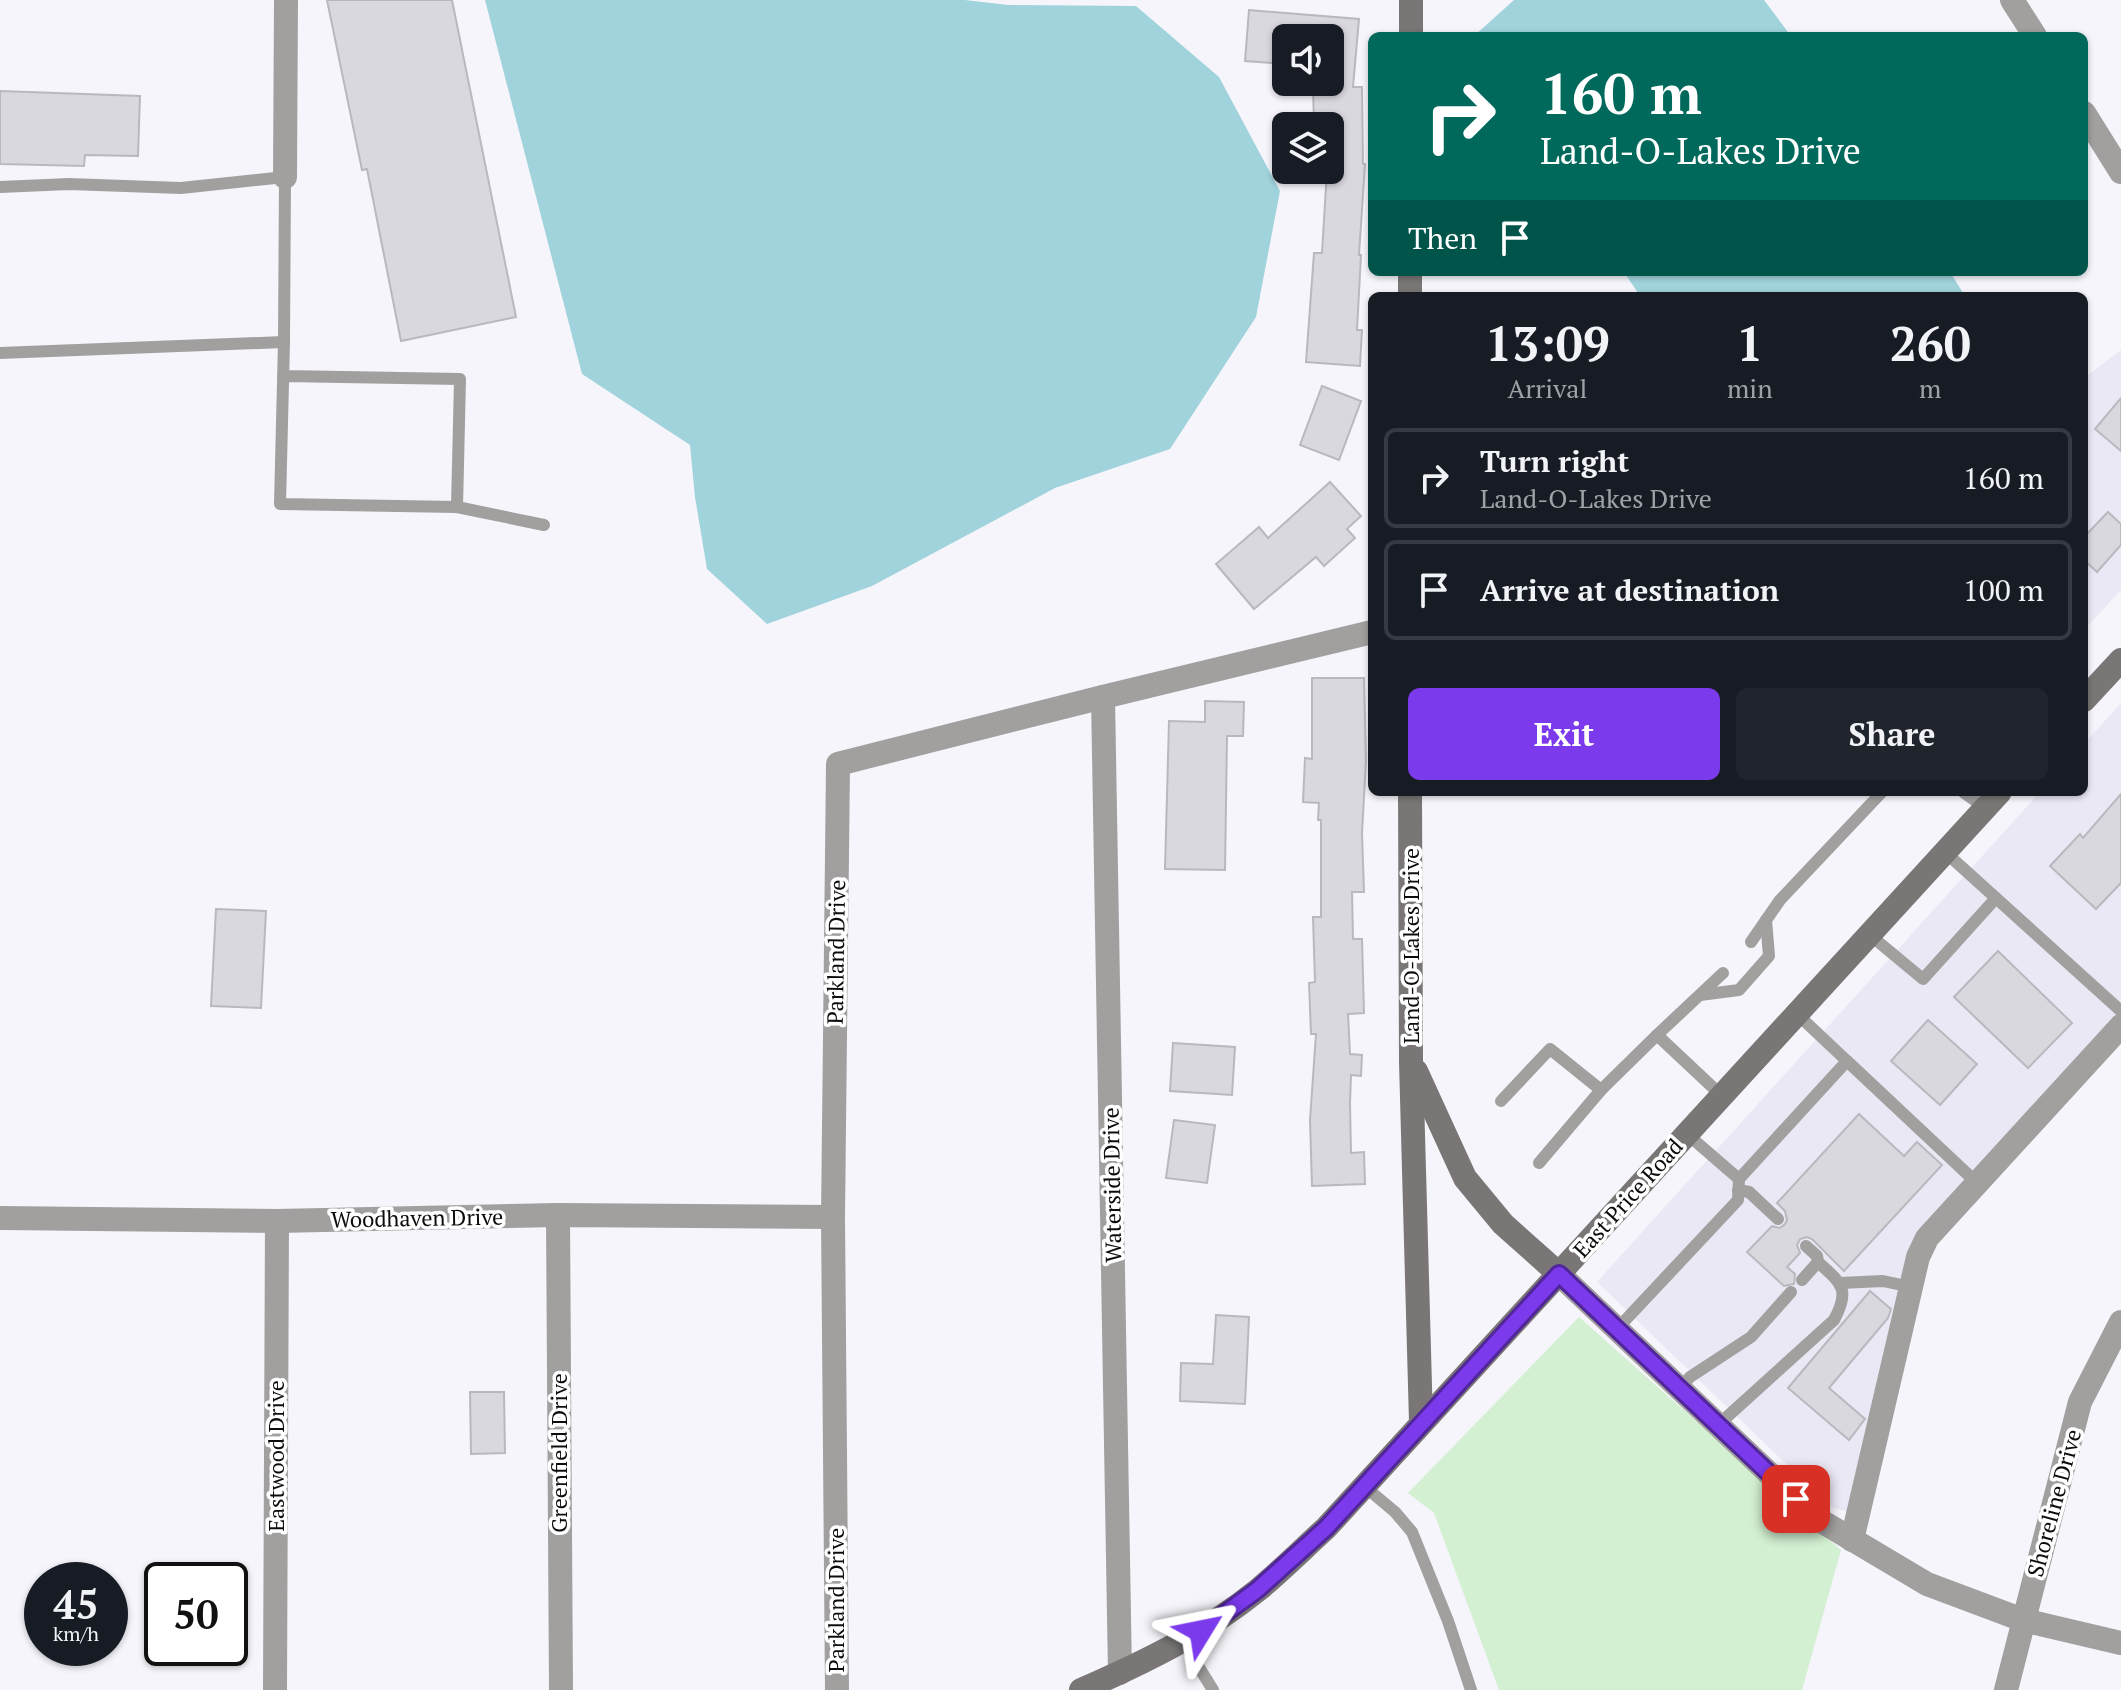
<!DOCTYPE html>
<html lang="en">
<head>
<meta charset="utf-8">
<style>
	:root { --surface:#171b24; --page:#20242c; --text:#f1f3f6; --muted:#9ea1a6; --line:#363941; --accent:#7c3aed }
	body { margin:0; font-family:"PT Serif",serif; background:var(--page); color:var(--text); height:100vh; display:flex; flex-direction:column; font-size:30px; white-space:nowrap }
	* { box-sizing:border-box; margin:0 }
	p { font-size:26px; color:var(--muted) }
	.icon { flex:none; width:44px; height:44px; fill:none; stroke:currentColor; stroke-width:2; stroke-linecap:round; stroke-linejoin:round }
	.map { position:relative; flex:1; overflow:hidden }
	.panel { position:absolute; left:1368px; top:292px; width:720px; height:504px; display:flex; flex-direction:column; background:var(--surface); border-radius:12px; box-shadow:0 2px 6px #0004 }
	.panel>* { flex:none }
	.top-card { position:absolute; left:1368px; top:32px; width:720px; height:244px; border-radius:12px; box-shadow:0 2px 6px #0004; background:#00695c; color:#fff; overflow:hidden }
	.fabs { position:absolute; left:1272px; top:24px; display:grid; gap:16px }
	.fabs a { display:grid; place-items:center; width:72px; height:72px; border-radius:12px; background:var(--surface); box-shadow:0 2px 6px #0004; font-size:40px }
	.speed { position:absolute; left:24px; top:1562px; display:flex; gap:16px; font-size:40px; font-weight:700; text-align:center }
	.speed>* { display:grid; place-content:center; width:104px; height:104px; border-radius:50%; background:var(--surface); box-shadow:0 2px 6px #0004; line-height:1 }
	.speed small { font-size:20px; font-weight:400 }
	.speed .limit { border:4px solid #111; border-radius:12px; background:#fff; color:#111 }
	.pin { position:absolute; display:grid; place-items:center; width:68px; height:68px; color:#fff; margin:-34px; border-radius:16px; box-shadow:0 4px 12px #0006 }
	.me { position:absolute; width:88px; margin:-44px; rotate:55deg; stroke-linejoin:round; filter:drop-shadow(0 0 6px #0008) }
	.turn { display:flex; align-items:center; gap:28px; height:168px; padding:0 40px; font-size:36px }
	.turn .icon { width:104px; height:104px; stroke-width:2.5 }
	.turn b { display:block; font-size:56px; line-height:68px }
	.then { display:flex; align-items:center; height:76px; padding:0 40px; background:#0003; gap:16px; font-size:30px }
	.eta { display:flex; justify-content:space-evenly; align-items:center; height:136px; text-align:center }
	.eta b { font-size:48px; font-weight:700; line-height:56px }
	.button { display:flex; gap:16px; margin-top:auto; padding:16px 40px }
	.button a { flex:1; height:92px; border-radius:12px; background:var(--accent); color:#fff; font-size:32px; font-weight:700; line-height:92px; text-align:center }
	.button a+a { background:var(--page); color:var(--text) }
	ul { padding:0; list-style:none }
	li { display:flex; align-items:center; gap:24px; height:100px; margin:0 16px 12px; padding:0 24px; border:4px solid var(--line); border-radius:12px }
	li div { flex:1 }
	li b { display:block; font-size:30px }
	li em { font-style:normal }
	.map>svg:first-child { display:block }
</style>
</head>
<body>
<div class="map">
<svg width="2121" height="1690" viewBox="0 0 2121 1690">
	<rect width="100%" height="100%" fill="#f6f5fb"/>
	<g fill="#e9e8f4">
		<polygon points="2121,350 2121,590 2084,630 2084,378"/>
		<polygon points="2121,703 2121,1041 1923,1251 1862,1516 1834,1508 1806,1483 1597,1282 2040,792 2084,792 2084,744"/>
	</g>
	<polygon fill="#d3f0d2" points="1579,1317 1841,1550 1802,1690 1499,1690 1434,1513 1408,1493"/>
	<g fill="#a1d3dc">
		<polygon points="485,0 965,0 1008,5 1136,6 1219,77 1280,191 1256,317 1170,449 1055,488 872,586 767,624 707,569 695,497 690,445 582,374"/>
		<polygon points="1514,0 1764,0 1791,36 1474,36"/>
		<polygon points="1624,272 1950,272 1965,296 1640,296"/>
	</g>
	<g fill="#d9d8de" stroke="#b9b8be" stroke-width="2">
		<polygon points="327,0 452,0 516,317 401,341 367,169 362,170"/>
		<polygon points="1249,10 1359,19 1353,87 1362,87 1363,164 1365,164 1359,255 1361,255 1357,330 1362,330 1360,366 1306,362 1314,253 1322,253 1327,170 1330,170 1330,126 1314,126 1313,88 1330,88 1330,38 1286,38 1286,64 1245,61"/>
		<polygon points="0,91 140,96 138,156 85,155 84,166 0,164"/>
		<polygon points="1322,386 1361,401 1339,460 1300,445"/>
		<polygon points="2121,398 2121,451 2095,429"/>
		<polygon points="1330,482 1361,516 1347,529 1355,538 1324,566 1316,557 1254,609 1216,564 1259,527 1268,538"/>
		<polygon points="2108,512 2121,524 2121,545 2097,572 2084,560 2084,537"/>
		<polygon points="1312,678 1364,678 1366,761 1362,833 1364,892 1352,892 1353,939 1362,939 1364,1013 1348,1014 1350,1054 1362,1055 1361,1076 1351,1075 1350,1104 1351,1153 1364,1152 1365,1184 1312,1186 1310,1120 1316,1034 1311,1034 1309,983 1315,982 1313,917 1321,917 1321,820 1318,820 1319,803 1303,802 1305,758 1312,759"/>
		<polygon points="1205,701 1244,702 1243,736 1227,736 1225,870 1165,869 1169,721 1205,722"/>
		<polygon points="2121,794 2121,883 2096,909 2050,866 2080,834 2083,838"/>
		<polygon points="216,909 266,911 261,1008 211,1006"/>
		<polygon points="1998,951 2072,1023 2028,1068 1954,997"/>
		<polygon points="1928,1020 1977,1064 1940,1105 1891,1061"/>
		<polygon points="1173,1043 1235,1047 1232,1095 1170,1091"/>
		<polygon points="1859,1114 1904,1156 1917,1142 1942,1165 1844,1271 1812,1239 1807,1237 1800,1239 1797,1245 1800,1253 1787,1267 1795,1274 1794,1284 1784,1286 1747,1252 1772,1226 1780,1228 1785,1224 1787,1220 1785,1211 1777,1203"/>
		<polygon points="1174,1120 1215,1125 1207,1183 1166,1178"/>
		<polygon points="1870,1291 1891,1309 1888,1318 1829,1388 1865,1419 1849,1440 1788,1388"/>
		<polygon points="1216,1315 1249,1317 1245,1404 1180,1401 1181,1363 1213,1364"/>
		<polygon points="470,1392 504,1392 505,1453 471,1454"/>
	</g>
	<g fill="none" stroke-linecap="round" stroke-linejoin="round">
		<g stroke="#a29f9f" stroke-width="12">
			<polyline points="0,187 69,184 181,188 285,177 284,342 0,353"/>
			<polyline points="283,376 460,379 457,507 280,504 284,342"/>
			<polyline points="457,507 544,525"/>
			<polyline points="1963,792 1985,808"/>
			<polyline points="1945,852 2121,1011"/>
			<polyline points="1870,935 1923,979 1996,898"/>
			<polyline points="1751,942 1780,900 1882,792"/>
			<polyline points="1700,995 1739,990 1769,956 1766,920"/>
			<polyline points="1847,1061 1977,1183"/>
			<polyline points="1601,1090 1657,1035"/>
			<polyline points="1722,1096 1657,1035 1723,973"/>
			<polyline points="1501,1101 1550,1049 1601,1090 1539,1163"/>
			<polyline points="1687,1134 1739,1179 1847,1061 1797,1014"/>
			<polyline points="1738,1190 1749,1192 1778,1219"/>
			<polyline points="1806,1246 1817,1256 1818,1262"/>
			<polyline points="1840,1283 1883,1281 1911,1287"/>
			<polyline points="1617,1329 1738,1200 1739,1179"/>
			<polyline points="1680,1388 1690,1377 1751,1337 1791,1292"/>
			<path d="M1718,1425L1834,1320C1851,1289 1841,1283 1818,1262L1802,1280"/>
			<polyline points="1364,1486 1395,1512 1412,1532 1448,1621 1471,1690"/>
			<polyline points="1182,1640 1213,1690"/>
		</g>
		<g stroke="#a29f9f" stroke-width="24">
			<polyline points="2012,0 2035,36"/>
			<polyline points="2084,113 2121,172"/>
			<polyline points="285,177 286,0"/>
			<polyline points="1103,697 1120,1673"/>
			<polyline points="558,1215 561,1690"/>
			<polyline points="0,1218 277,1221 558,1215 833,1217"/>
			<polyline points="1559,1274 1816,1518 1927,1584 2023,1620 2121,1643"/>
			<polyline points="1852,1540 1918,1257 1927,1238 2121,1026"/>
			<polyline points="275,1690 277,1221"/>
			<polyline points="837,1690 833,1217 838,764 1103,697 1372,632"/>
			<polyline points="2006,1690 2080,1402 2121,1322"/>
		</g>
		<g stroke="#7a7676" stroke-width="24">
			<polyline points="1411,36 1411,0"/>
			<polyline points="1410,296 1410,272"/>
			<polyline points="2084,700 2121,660"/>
			<polyline points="1410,792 1411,1062 1421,1422"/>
			<polyline points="1416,1071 1465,1178 1503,1224 1559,1274"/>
			<path d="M1081,1690C1143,1663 1205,1633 1258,1590C1281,1571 1303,1549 1326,1528L2000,792"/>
		</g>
	</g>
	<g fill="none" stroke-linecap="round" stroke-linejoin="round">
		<defs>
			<polyline id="route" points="1201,1631 1257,1590 1326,1528 1559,1274 1796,1499"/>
		</defs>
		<use href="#route" stroke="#51269a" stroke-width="20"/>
		<use href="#route" stroke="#7c3aed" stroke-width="14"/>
	</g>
	<g text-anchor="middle" stroke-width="7" stroke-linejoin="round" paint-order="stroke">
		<g font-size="22" fill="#0c0c0e" stroke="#fff">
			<text transform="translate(1411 946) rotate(-90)" y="8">Land-O-Lakes Drive</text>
			<text transform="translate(836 952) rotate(-89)" y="8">Parkland Drive</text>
			<text transform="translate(1112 1185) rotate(-91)" y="8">Waterside Drive</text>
			<text transform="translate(1628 1198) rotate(-48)" y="8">East Price Road</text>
			<text transform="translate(417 1218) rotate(-1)" y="8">Woodhaven Drive</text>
			<text transform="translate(559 1453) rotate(-90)" y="8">Greenfield Drive</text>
			<text transform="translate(276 1456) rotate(-90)" y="8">Eastwood Drive</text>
			<text transform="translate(2054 1503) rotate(-75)" y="8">Shoreline Drive</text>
			<text transform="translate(836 1600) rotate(-90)" y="8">Parkland Drive</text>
		</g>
	</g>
</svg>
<div class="fabs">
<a><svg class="icon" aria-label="sound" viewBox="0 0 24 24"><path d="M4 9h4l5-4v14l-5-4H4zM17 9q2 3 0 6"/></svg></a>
<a><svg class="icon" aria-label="layers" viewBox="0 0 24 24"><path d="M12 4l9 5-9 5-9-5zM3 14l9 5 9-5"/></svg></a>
</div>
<div class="speed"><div>45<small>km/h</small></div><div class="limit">50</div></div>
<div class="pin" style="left:1796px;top:1499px;background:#d93025"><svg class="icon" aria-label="arrive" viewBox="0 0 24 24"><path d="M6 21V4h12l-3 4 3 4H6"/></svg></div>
<svg class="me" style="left:1201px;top:1631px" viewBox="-20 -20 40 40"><path d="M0-17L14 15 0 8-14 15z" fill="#7c3aed" stroke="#fff" stroke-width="4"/></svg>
<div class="top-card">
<div class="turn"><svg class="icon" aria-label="right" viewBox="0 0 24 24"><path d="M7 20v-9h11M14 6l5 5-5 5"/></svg><div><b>160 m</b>Land-O-Lakes Drive</div></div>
<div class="then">Then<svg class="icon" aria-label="arrive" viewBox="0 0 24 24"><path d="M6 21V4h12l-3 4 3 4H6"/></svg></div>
</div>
<section class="panel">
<div class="eta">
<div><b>13:09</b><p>Arrival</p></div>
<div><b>1</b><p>min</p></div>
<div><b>260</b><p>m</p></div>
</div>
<ul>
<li><svg class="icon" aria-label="right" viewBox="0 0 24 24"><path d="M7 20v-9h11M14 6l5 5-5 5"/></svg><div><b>Turn right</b><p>Land-O-Lakes Drive</p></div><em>160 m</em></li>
<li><svg class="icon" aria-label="arrive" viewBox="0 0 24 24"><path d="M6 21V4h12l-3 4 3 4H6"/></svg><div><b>Arrive at destination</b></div><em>100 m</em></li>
</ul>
<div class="button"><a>Exit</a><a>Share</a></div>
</section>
</div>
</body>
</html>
